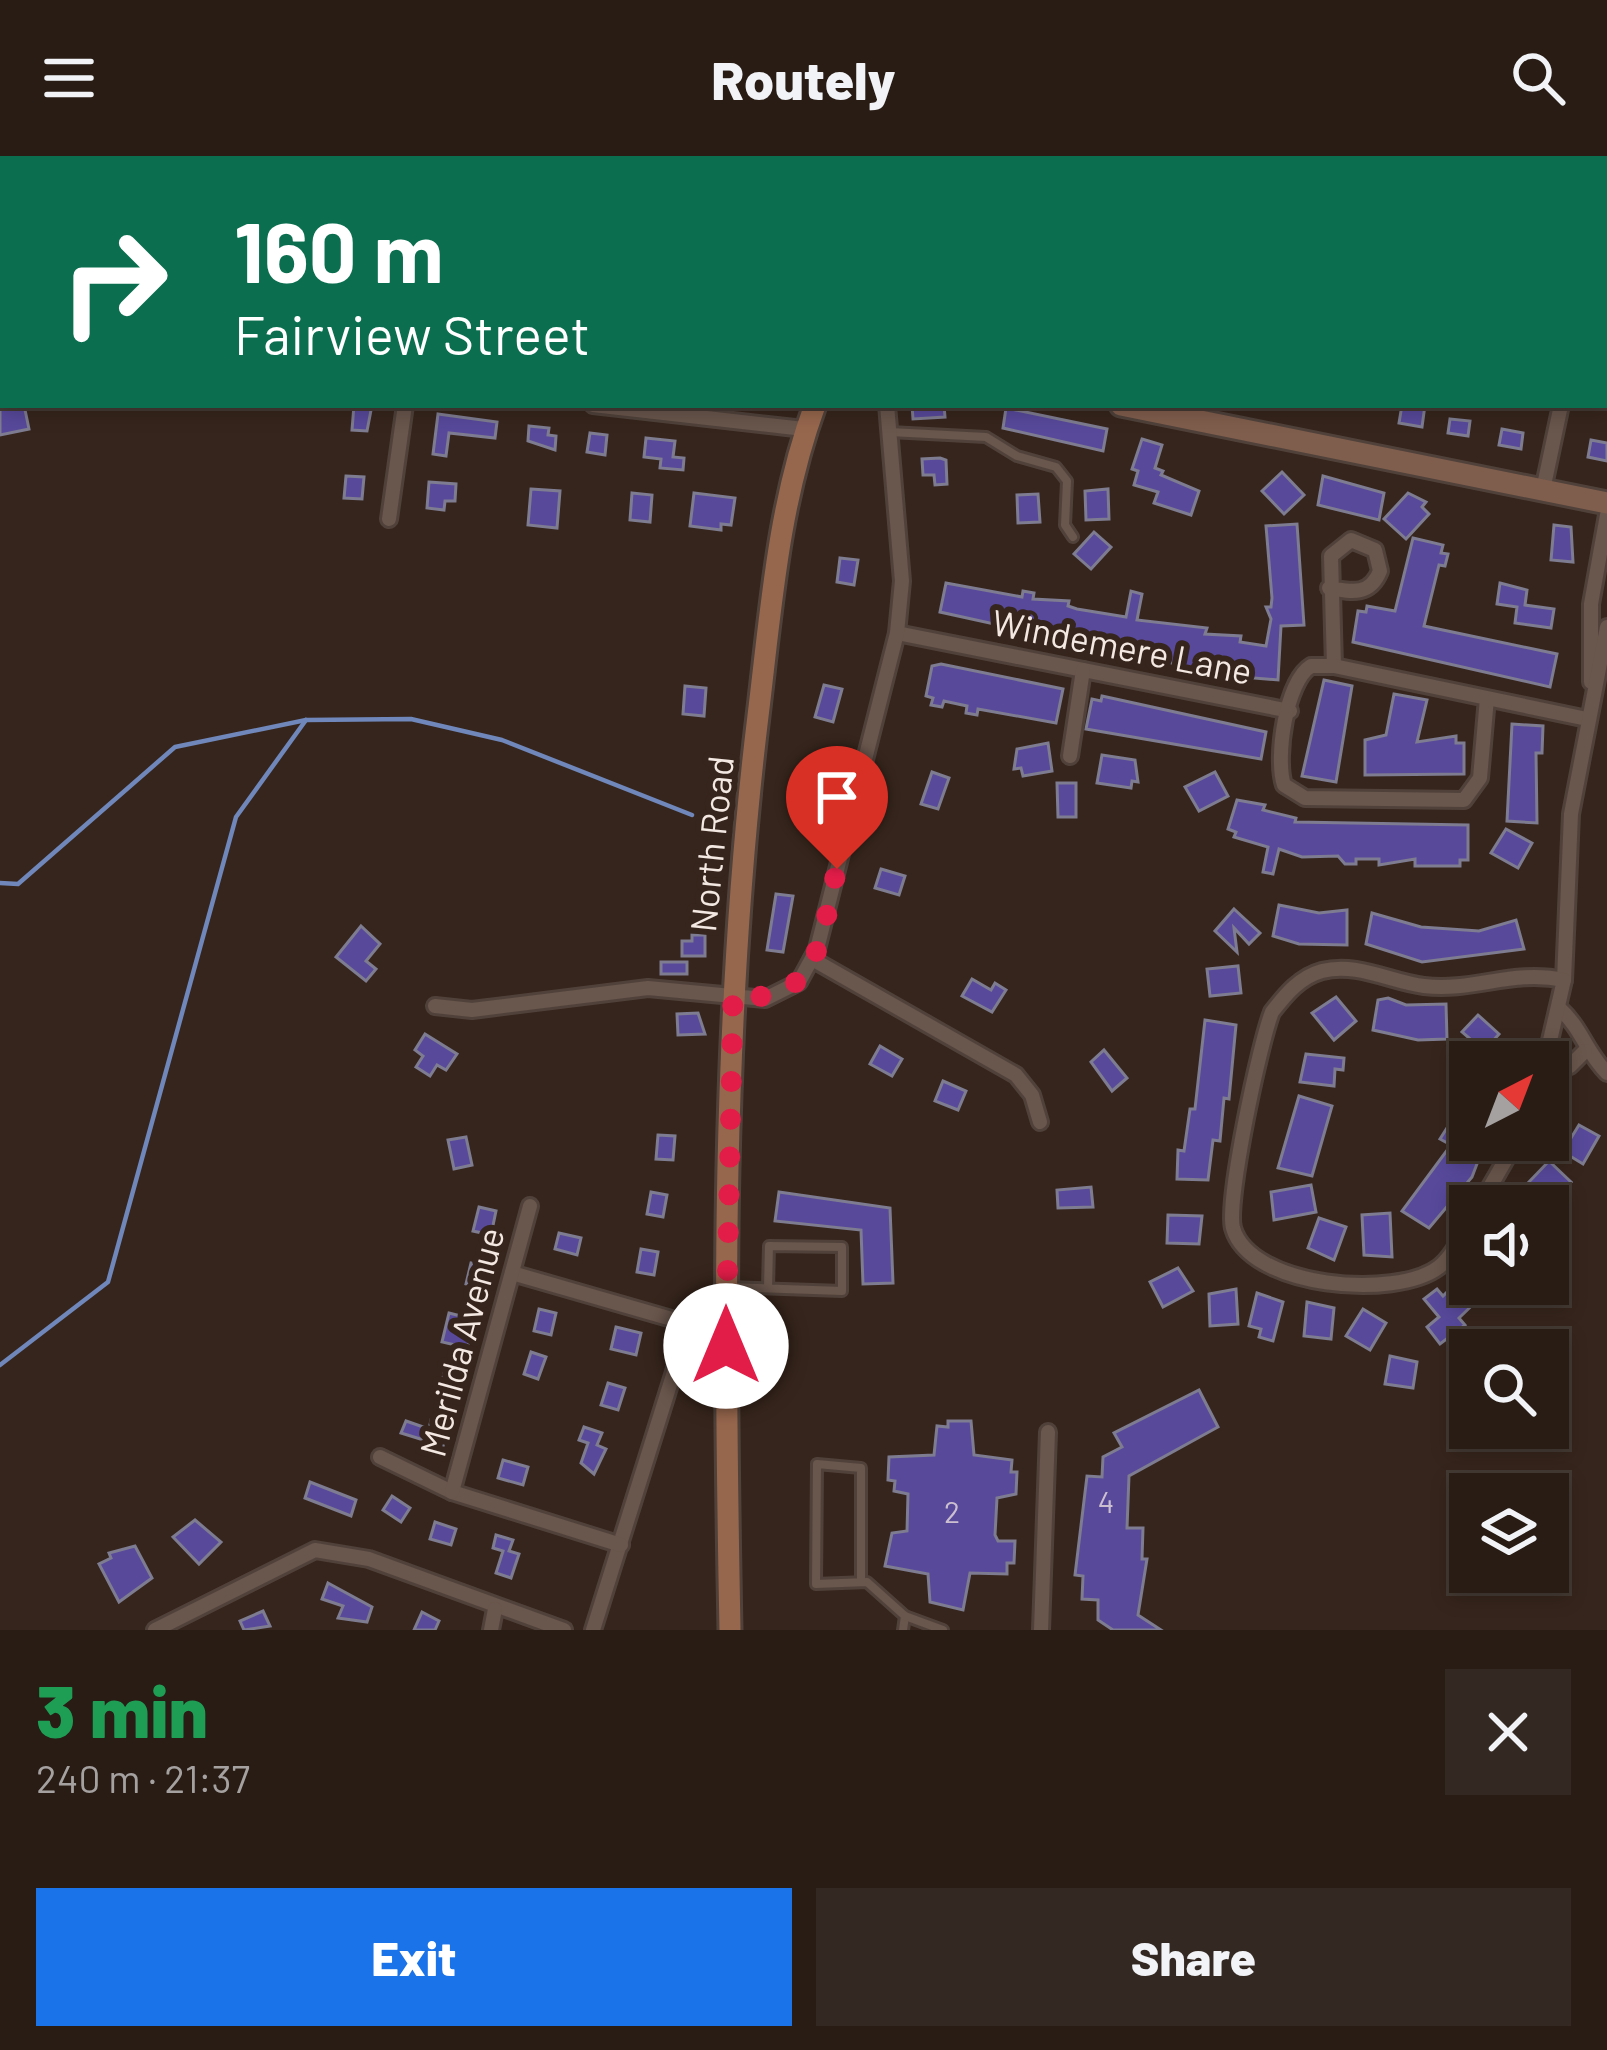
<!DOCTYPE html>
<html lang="en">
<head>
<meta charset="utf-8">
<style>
	:root { --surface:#281c15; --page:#342922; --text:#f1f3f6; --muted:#a5a1a0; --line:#443a34; --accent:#1a73e8 }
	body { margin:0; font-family:Barlow,sans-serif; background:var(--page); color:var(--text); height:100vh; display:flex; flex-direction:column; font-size:45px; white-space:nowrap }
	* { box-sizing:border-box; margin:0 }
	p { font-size:39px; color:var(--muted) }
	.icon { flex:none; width:66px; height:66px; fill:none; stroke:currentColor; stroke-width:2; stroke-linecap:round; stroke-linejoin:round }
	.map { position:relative; height:1474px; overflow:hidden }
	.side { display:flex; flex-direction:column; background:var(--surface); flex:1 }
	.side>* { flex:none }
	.hud { position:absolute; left:0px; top:0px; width:1608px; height:252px; box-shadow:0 6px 18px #0003,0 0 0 3px var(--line); background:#0b6e4f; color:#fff; overflow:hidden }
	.needle { width:78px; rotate:42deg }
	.buttons { position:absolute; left:1449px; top:885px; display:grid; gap:24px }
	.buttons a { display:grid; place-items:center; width:120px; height:120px; border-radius:0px; background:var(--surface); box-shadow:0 6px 18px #0003,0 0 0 3px var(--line); font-size:60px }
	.pin { position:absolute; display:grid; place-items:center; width:102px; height:102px; color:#fff; margin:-123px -51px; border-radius:50% 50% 50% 0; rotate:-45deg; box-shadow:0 0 12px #0007 }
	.pin .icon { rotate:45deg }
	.me { position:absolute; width:132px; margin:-66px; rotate:0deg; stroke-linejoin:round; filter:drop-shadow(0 0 9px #0008) }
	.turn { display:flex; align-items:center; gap:42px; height:252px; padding:0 36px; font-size:54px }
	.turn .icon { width:156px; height:156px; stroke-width:2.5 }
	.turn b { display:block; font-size:84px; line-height:102px }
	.round { display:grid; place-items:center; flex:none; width:126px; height:126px; border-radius:0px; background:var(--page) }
	.headline { display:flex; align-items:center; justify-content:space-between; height:204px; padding:0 36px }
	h1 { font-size:72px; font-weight:800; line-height:90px; color:#1e9e55 }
	.cta { display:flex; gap:24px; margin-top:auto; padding:24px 36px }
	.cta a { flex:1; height:138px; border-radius:0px; background:var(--accent); color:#fff; font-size:48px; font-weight:800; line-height:138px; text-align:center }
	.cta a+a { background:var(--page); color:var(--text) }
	header { display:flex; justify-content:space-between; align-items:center; height:156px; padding:0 36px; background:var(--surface); font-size:54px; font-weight:800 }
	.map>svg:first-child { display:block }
</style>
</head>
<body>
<header><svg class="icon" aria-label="menu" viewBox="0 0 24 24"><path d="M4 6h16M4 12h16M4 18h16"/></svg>Routely<svg class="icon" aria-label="search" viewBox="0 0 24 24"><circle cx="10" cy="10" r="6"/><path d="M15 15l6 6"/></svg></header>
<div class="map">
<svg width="1607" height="1474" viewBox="0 0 1607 1474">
	<rect width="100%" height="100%" fill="#36251c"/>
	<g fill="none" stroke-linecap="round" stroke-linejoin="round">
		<g stroke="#6f87ba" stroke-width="4.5">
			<polyline points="0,727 18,728 175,591 306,564 411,563 502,584 692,659"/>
			<polyline points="0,1209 108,1126 236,661 306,564"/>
		</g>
	</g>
	<g fill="#58499b" stroke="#7e7c90" stroke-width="3">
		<polygon points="0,249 24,249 29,273 0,279"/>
		<polygon points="354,249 372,249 367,275 352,274"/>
		<polygon points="912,249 944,249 945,261 913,263"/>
		<polygon points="1402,249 1425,249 1422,271 1399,267"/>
		<polygon points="1006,252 1107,273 1103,295 1003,272"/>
		<polygon points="438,258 497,266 495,282 449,277 446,300 433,298"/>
		<polygon points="1450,263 1470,265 1468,280 1448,277"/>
		<polygon points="529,270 549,272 548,279 556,280 555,294 528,285"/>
		<polygon points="1502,273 1523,277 1521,293 1499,289"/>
		<polygon points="590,277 607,279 605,299 587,296"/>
		<polygon points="646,282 675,285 673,301 684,302 683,314 660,312 661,303 644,301"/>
		<polygon points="1142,283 1162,289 1155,312 1163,315 1161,319 1199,335 1191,359 1154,347 1158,336 1134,329 1138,315 1132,313"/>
		<polygon points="1591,284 1607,287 1607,305 1588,301"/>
		<polygon points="940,302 946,304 947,328 935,329 934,319 923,319 922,303"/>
		<polygon points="1282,316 1304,339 1284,358 1262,335"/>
		<polygon points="346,320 364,321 362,343 344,342"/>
		<polygon points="1323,320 1384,337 1379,364 1318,349"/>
		<polygon points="429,326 456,328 455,345 445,345 444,354 427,352"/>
		<polygon points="531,333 560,335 557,372 528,369"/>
		<polygon points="1108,333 1109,363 1086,364 1085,335"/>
		<polygon points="632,337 652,339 650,366 630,364"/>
		<polygon points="694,337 735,342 731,369 721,368 721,374 690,370"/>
		<polygon points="1408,337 1426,346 1422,351 1429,358 1406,383 1384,363"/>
		<polygon points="1038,338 1040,366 1018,367 1017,339"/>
		<polygon points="1297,368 1304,469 1281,470 1278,524 1230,520 940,456 946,427 1022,441 1023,435 1034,437 1033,443 1069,445 1068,450 1077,453 1126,461 1131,435 1142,438 1137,464 1207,472 1205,478 1241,480 1240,486 1266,490 1271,463 1266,451 1271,451 1272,442 1266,370"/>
		<polygon points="1554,369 1571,371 1573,406 1551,404"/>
		<polygon points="1094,376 1111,391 1091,413 1074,398"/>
		<polygon points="1413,382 1443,389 1441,397 1448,398 1445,410 1439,409 1424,470 1557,498 1550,531 1353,486 1358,455 1366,456 1367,450 1395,455"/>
		<polygon points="840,402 858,404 854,429 837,426"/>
		<polygon points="1500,427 1527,434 1525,449 1554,453 1551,472 1515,467 1517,451 1497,448"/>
		<polygon points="941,508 1063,533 1056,567 978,553 977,559 966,557 967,550 944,545 942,551 931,549 933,542 926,540 932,510"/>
		<polygon points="1324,524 1352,530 1336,626 1302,620"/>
		<polygon points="824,529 842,533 833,566 815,561"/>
		<polygon points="685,530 706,532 704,560 683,558"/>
		<polygon points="1394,538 1427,544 1417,586 1456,580 1456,587 1464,587 1464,618 1365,619 1365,584 1386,579"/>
		<polygon points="1102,540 1266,576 1261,603 1086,573 1092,543 1101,545"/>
		<polygon points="1512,568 1543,570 1542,597 1536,597 1537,667 1507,665"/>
		<polygon points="1048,587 1052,615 1023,620 1021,612 1014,613 1017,593"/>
		<polygon points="1102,599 1135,604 1138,626 1132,625 1131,632 1097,627"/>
		<polygon points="932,616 949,622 938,653 921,648"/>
		<polygon points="1215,616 1228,640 1199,655 1185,631"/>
		<polygon points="1057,627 1076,627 1076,661 1058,661"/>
		<polygon points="1237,644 1265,649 1263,654 1296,662 1295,666 1468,669 1468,704 1460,704 1460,710 1415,710 1415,703 1379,709 1379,703 1356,703 1356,708 1345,708 1338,700 1302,701 1279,693 1273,718 1263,716 1268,691 1234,681 1236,676 1228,673"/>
		<polygon points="1506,673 1532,687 1518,712 1491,697"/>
		<polygon points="881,713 905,720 899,739 875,732"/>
		<polygon points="776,738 793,740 783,796 767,794"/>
		<polygon points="1279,749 1319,757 1347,754 1347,789 1299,788 1273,780"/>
		<polygon points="1234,753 1260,777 1249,788 1234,772 1237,796 1215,775"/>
		<polygon points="1372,757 1421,771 1479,775 1516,764 1524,793 1422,806 1366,788"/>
		<polygon points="361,770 380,788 366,805 376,813 366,825 336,801"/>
		<polygon points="692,779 705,779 705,800 682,800 682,785 692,785"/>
		<rect x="661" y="806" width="26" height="12"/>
		<polygon points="1238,810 1241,837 1210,840 1207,813"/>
		<polygon points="972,823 991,834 995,827 1006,834 992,856 962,840"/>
		<polygon points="1336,841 1356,865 1334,884 1312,857"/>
		<polygon points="1388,842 1406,849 1446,848 1447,883 1418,884 1373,874 1378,844"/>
		<polygon points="698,857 705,878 678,879 677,858"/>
		<polygon points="1478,859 1499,878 1484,895 1462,876"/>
		<polygon points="1205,864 1236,869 1229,943 1224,942 1220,985 1213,984 1208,1024 1177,1023 1178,994 1184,995 1190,953 1195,953"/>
		<polygon points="425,878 457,898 446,914 437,909 430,920 416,911 423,900 415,894"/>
		<polygon points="880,890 902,903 892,920 870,908"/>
		<polygon points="1104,894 1127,922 1112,935 1091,906"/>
		<polygon points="1306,898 1344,902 1343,914 1335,913 1334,930 1300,926"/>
		<polygon points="943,925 966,935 958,954 935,945"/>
		<polygon points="1299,940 1332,950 1312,1020 1278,1012"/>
		<polygon points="1470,947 1470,984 1486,984 1472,1021 1429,1072 1402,1055 1451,989 1440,983 1447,972 1455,976"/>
		<polygon points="1579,969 1599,980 1583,1008 1547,986 1553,972 1571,982"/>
		<polygon points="658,979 675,980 673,1004 656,1003"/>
		<polygon points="466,981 472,1009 454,1013 448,984"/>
		<polygon points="1549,1005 1571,1026 1548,1050 1506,1050"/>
		<polygon points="1311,1029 1316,1056 1274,1064 1271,1036"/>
		<polygon points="1091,1031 1093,1051 1058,1052 1057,1034"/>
		<polygon points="651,1036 667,1039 663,1061 647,1058"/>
		<polygon points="779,1036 890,1052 893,1127 863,1128 861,1074 775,1065"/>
		<polygon points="479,1051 496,1055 491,1079 473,1075"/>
		<polygon points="1390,1057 1392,1101 1364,1099 1362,1059"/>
		<polygon points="1168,1059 1202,1060 1199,1088 1167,1087"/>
		<polygon points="1319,1062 1346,1071 1334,1104 1308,1092"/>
		<polygon points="559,1077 581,1082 577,1099 555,1093"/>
		<polygon points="641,1093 658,1096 654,1119 637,1116"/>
		<polygon points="471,1107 487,1111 482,1132 466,1128"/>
		<polygon points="1178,1112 1193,1135 1163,1151 1150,1126"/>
		<polygon points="1470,1113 1470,1128 1494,1128 1459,1162 1465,1169 1440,1188 1427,1171 1439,1161 1424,1143 1437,1133 1443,1140"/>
		<polygon points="1236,1133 1238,1168 1210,1170 1209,1138"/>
		<polygon points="1257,1137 1283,1146 1273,1185 1259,1181 1261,1173 1249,1170"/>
		<polygon points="1307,1146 1334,1152 1331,1183 1304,1180"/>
		<polygon points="539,1153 556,1157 551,1179 534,1175"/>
		<polygon points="1363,1153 1386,1167 1370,1194 1346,1180"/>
		<polygon points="449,1157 473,1163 468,1192 442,1186"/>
		<polygon points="616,1171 641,1177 636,1199 611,1193"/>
		<polygon points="531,1196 546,1201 538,1223 524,1218"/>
		<polygon points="1390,1200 1417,1206 1413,1232 1385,1228"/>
		<polygon points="445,1212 461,1215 456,1236 441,1232"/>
		<polygon points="608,1227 625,1232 618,1254 601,1249"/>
		<polygon points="1199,1234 1218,1271 1129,1320 1127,1372 1143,1372 1142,1403 1147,1403 1138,1459 1161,1474 1113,1474 1098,1464 1098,1444 1082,1443 1083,1420 1075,1419 1087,1320 1102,1321 1103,1301 1122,1291 1114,1277"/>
		<polygon points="431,1264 448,1269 443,1290 401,1277 406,1265 429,1273"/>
		<polygon points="948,1265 971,1265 974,1299 1012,1304 1011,1316 1017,1316 1016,1338 997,1342 995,1379 998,1385 1015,1385 1014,1407 1007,1407 1007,1418 970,1417 963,1454 930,1446 928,1418 885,1410 892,1377 907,1375 908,1338 894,1335 895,1325 888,1324 889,1301 934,1299 937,1270 948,1271"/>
		<polygon points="584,1271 602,1277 597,1289 606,1293 594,1318 581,1307 588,1287 579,1284"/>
		<polygon points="503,1304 528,1311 523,1329 498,1322"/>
		<polygon points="310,1326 356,1344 351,1360 305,1342"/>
		<polygon points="392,1340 410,1352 401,1366 383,1354"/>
		<polygon points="195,1364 221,1386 199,1408 173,1381"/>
		<polygon points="435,1366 456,1373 451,1389 430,1383"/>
		<polygon points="496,1379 513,1384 509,1395 519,1398 511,1422 496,1417 503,1395 493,1392"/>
		<polygon points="135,1390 152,1422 119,1446 99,1408 111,1402 109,1397"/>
		<polygon points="328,1427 372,1451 367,1466 338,1462 343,1450 322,1443"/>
		<polygon points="263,1455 270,1470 244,1474 240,1465"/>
		<polygon points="422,1456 439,1465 435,1474 414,1474"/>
	</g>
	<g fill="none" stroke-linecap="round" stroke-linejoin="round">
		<defs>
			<g id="service">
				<polyline points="91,0 94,3"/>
				<polyline points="893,0 894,3"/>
				<polyline points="919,0 920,3"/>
				<polyline points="871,3 880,0"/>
				<polyline points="0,39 3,43"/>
				<polyline points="890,276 986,281 1017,300 1056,311 1067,325 1065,369 1073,381"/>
				<polyline points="728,1131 842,1135 842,1091 769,1090 768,1132"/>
				<polyline points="861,1426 861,1312 817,1308 816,1428 867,1426 905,1460 903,1474"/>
				<polyline points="905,1460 943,1474"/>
			</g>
			<g id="minor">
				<polyline points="1185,3 1191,0"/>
				<polyline points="1605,41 1607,40"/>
				<polyline points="1605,165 1607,165"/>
				<polyline points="593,249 804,273"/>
				<polyline points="1543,334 1561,249"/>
				<polyline points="389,363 405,249"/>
				<path d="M1329,432C1352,436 1370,440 1380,415L1375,394L1351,384L1331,400L1334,510"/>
				<polyline points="897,477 1290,555"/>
				<polyline points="1591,526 1591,448 1607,359"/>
				<path d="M1487,542L1480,622L1464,644L1305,642L1284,629C1275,602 1286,525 1311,510H1334L1587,563"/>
				<polyline points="1070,600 1083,514"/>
				<polyline points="812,803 1016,919 1032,939 1040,966"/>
				<polyline points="1564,824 1571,658 1607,471"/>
				<polyline points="435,850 472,854 648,832 765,843 799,826 817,793 897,477 902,425 887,249"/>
				<path d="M1560,853C1582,873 1586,896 1607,917"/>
				<polyline points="1548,917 1570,910 1585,895"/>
				<polyline points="1479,1050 1517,984"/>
				<path d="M1470,1066C1461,1081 1453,1100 1439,1111C1396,1144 1250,1132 1233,1072C1226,1045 1260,886 1272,856C1286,838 1300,821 1322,815C1357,806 1391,826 1424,830C1474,836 1512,813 1564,824L1545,906"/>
				<polyline points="512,1117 689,1168 593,1474"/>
				<polyline points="380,1301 452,1336 621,1389"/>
				<polyline points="452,1336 530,1050"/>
				<polyline points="155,1474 315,1394 369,1403 564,1474"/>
				<polyline points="491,1474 495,1453"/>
				<polyline points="1041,1474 1048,1276"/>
			</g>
			<polyline id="tertiary" points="10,3 13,0"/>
			<polyline id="secondary" points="1121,249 1607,347"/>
			<g id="primary">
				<polyline points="832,0 832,3"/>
				<polyline points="812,3 812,0"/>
				<path d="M730,1474C724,1168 721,864 758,560C771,454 778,349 815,249"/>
			</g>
		</defs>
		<use href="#service" stroke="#50423b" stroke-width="14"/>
		<use href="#minor" stroke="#50423b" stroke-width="20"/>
		<use href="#tertiary" stroke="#50423b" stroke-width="24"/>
		<use href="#secondary" stroke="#50423b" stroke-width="27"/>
		<use href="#primary" stroke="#50423b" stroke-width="27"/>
		<use href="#service" stroke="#69564c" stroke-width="8"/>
		<use href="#minor" stroke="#69564c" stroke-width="14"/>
		<use href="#tertiary" stroke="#69564c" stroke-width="18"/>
		<use href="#secondary" stroke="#805e4d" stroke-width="21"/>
		<use href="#primary" stroke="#97674d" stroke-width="21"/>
	</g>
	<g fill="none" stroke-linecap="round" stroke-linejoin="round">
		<path stroke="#e11d48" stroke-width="21" stroke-dasharray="0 37.8" d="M726,1190L733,840C821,850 820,781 837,713"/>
	</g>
	<g text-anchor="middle" stroke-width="12" stroke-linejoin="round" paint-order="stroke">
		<g font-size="30" fill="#ccc0d0">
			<text x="1106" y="1357">4</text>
			<text x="952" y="1367">2</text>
		</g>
		<g font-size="36" fill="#f3e8e2" stroke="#36251c">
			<text transform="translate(1122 491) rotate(11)" y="13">Windemere Lane</text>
			<text transform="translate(712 688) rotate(-84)" y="13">North Road</text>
			<text transform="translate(462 1186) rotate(-75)" y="13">Merilda Avenue</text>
		</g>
	</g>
</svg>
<div class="buttons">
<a><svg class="needle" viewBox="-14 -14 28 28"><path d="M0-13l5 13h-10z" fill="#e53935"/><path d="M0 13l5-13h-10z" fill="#a5a1a0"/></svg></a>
<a><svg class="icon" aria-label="sound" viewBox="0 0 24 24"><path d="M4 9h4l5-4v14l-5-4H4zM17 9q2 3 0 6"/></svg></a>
<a><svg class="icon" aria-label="search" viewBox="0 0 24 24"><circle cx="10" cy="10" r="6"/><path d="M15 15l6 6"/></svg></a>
<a><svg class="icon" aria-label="layers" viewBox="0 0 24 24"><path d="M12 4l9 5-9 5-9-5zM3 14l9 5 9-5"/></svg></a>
</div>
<div class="pin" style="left:837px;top:713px;background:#d93025"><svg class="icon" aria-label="arrive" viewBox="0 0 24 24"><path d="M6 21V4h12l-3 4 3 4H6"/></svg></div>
<svg class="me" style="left:726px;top:1190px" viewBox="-20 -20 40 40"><circle r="19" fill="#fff"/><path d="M0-13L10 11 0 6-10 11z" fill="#e11d48"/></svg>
<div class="hud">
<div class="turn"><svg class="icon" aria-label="right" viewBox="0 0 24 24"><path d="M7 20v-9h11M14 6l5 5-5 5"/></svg><div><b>160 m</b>Fairview Street</div></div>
</div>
</div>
<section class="side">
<div class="headline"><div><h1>3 min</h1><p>240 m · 21:37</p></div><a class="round"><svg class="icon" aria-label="close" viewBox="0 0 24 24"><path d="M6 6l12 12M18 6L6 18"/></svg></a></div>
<div class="cta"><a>Exit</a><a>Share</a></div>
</section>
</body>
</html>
